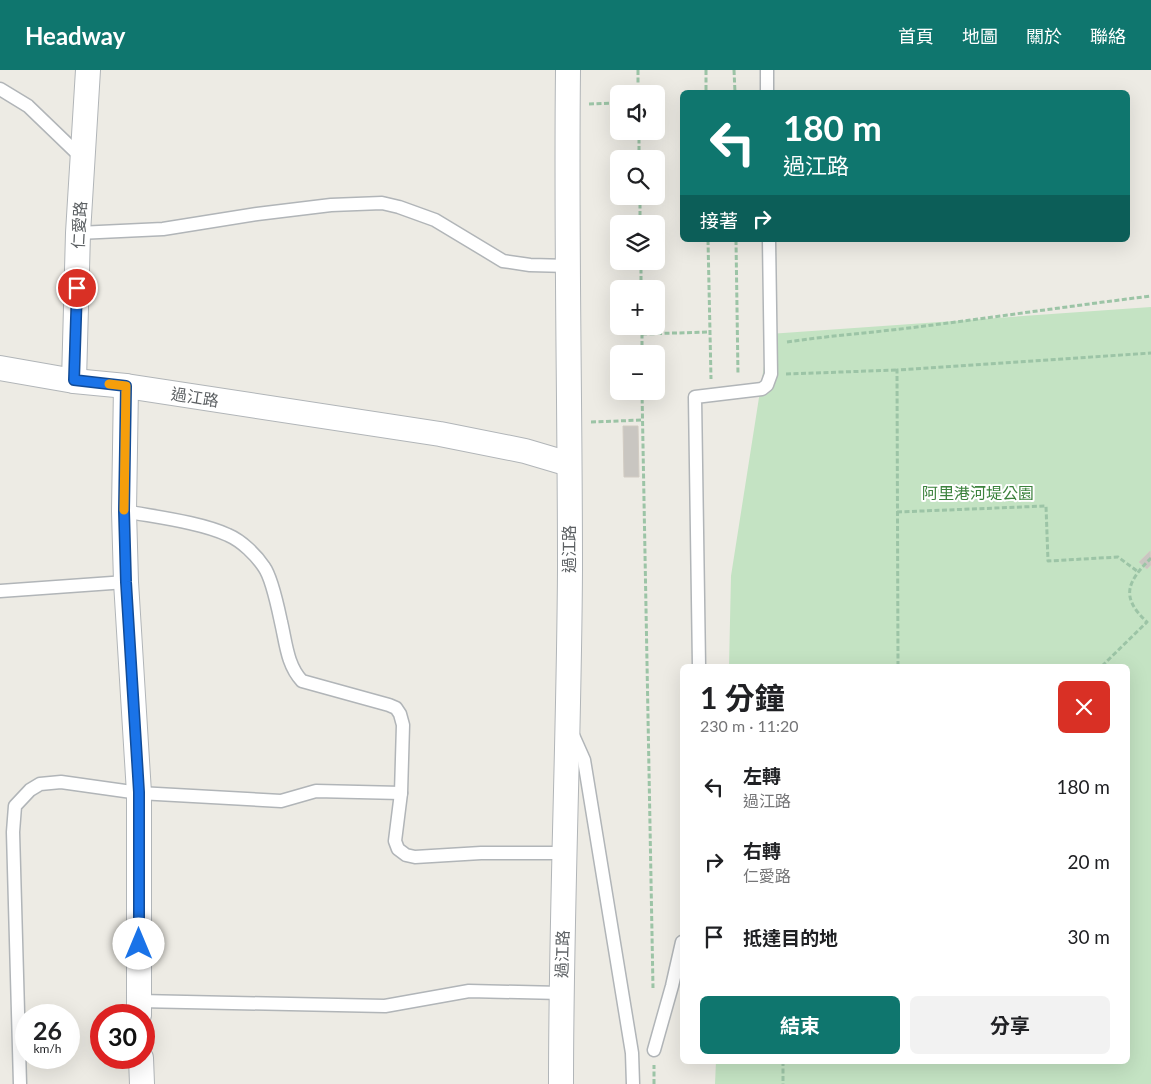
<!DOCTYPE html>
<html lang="zh-TW">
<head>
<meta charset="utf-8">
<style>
	:root { --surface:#fff; --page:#f2f2f2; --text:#202124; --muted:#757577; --accent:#0f766e }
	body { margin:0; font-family:Lato,"Noto Sans TC",sans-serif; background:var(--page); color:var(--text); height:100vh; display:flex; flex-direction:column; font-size:19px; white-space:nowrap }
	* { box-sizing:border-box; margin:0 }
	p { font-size:16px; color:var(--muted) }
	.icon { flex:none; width:28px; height:28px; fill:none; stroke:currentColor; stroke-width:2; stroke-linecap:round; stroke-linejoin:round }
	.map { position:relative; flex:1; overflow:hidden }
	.sheet { position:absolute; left:680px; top:594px; width:450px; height:400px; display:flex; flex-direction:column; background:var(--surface); border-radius:8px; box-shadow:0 5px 20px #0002 }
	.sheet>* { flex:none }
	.guide { position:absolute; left:680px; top:20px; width:450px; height:152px; border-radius:8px; box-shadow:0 5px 20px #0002; background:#0f766e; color:#fff; overflow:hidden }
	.fabs { position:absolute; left:610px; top:15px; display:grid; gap:10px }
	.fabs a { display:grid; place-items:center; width:55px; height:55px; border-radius:8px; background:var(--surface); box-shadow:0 5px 20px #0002; font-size:25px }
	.speed { position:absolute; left:15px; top:934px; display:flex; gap:10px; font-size:25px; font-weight:700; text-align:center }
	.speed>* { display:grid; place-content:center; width:65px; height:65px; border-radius:50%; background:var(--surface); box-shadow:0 5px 20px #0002; line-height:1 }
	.speed small { font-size:12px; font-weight:400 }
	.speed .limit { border:8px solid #d22; background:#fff; color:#111 }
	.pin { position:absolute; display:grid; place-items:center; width:42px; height:42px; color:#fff; margin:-21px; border:2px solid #fff; border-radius:50%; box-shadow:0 1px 5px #0007 }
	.me { position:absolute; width:55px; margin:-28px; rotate:0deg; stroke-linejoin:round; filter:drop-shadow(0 0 4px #0008) }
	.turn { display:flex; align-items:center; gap:18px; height:105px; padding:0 20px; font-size:22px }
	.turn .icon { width:65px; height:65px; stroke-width:2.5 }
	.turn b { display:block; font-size:35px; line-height:42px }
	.then { display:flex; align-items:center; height:48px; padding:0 20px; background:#0003; gap:10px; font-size:19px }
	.round { display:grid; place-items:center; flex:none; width:52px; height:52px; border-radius:8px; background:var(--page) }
	.summary { display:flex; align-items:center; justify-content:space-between; height:85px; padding:0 20px }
	h1 { font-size:30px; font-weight:700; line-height:38px }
	.cta { display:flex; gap:10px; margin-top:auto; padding:10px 20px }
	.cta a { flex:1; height:58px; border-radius:8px; background:var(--accent); color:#fff; font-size:20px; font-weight:700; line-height:58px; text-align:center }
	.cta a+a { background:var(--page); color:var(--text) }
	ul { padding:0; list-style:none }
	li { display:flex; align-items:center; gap:15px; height:75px; padding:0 20px }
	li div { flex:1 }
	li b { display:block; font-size:19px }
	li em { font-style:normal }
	header { display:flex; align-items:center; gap:30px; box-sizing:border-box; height:70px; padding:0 25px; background:var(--accent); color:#fff }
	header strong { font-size:24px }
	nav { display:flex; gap:28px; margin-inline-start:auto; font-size:18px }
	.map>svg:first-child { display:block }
</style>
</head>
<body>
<header>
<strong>Headway</strong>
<nav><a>首頁</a><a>地圖</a><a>關於</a><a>聯絡</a></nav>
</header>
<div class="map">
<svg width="1151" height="1014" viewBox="0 0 1151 1014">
	<rect width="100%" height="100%" fill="#edebe4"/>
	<polygon fill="#c4e3c3" points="1151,237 1151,1014 715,1014 716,991 1128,991 1128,596 729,596 731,506 769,264"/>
	<g fill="#c9c6c1" stroke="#d2ccc3">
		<polygon points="623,356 638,356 639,407 624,407"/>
		<polygon points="1150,481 1151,495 1147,499 1139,492"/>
	</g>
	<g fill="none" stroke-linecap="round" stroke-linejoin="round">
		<defs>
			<g id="lane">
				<polyline points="767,0 767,22"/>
				<polyline points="0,19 28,36 82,88"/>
				<polyline points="78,163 163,159 257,144 331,135 382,133 399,137 435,150 503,191 530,195 569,196"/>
				<path d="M124,441C155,447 200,452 228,465C242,471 256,485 264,497C272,508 278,538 281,552C286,573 287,595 302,611L389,635L396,638L400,644L403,655L401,723L395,771L398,779L406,785L415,787L481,783H565"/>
				<polyline points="0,521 126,512"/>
				<polyline points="699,596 695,327 762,319 767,315 771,304 769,170"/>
				<polyline points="572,663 584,690 632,983 633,1014"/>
				<polyline points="139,931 385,936 469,921 561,923"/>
				<polyline points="654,980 672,916 682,872"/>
				<polyline points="20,1014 13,762 15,736 30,720 40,714 61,712 139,723 281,731 316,721 401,723"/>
			</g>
			<g id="street">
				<polyline points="0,298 74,311 126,316 440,364 525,381 569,394"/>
				<polyline points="74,311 78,163 88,0"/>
				<polyline points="126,316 124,441 126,512 139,723 139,945"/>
				<polyline points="141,988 142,1014"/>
				<path d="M561,1014C561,842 569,671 570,499C570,333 566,166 568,0"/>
			</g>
		</defs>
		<use href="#lane" stroke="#b1b5b8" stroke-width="15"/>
		<use href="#street" stroke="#b1b5b8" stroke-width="26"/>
		<g stroke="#9cc4a6" stroke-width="3" stroke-dasharray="5 2.5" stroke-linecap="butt">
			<polyline points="638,0 638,24"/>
			<polyline points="706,0 706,22"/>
			<polyline points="734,0 735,22"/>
			<polyline points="589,34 619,33"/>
			<polyline points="639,61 639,89"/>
			<polyline points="640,126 640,154"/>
			<polyline points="708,170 711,309"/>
			<polyline points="736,170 738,305"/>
			<polyline points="641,191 641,219"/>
			<polyline points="642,256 642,284"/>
			<polyline points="642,264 710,262"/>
			<path d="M787,272C827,266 868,263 909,258C989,248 1070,236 1151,226"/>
			<polyline points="786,304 897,300"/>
			<polyline points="642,321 653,918"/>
			<polyline points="591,352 643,350"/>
			<polyline points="897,442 1046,436 1048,491 1118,487 1137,501"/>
			<polyline points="898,596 897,300 1151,283"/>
			<path d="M1102,596L1147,552C1120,527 1127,512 1151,488"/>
			<polyline points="783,991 783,1014"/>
			<polyline points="654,1014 654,995"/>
		</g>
		<use href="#lane" stroke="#fff" stroke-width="12"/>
		<use href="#street" stroke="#fff" stroke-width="24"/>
	</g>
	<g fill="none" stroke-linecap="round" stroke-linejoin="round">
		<defs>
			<polyline id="route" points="77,218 74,310 126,316 124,441 126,512 139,722 139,874"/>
		</defs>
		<use href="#route" stroke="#114b97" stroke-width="12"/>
		<use href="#route" stroke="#1a73e8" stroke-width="9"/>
		<polyline stroke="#f59e0b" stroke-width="9" points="109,314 126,316 124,440"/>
	</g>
	<g text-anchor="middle" stroke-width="4" stroke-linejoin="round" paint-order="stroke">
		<g font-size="16" fill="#5c6063" stroke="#fff">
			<text transform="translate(79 155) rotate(-87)" y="6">仁愛路</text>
			<text transform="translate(195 327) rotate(9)" y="6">過江路</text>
			<text transform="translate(569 479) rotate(-90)" y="6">過江路</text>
			<text transform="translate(562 884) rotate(-88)" y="6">過江路</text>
		</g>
		<g font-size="16" fill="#3c823d" stroke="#fff">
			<text x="978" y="429">阿里港河堤公園</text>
		</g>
	</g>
</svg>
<div class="fabs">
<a><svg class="icon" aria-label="sound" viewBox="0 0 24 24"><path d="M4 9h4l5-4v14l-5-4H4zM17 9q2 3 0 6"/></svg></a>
<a><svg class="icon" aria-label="search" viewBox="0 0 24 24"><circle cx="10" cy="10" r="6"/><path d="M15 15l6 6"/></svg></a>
<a><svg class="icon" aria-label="layers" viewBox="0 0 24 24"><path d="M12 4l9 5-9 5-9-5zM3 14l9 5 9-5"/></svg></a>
<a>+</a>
<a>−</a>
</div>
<div class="speed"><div>26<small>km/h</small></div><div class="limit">30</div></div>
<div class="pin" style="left:77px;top:218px;background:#d93025"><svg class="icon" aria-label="arrive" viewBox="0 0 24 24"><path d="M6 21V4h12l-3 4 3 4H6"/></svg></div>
<svg class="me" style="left:139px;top:874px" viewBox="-20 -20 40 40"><circle r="19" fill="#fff"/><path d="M0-13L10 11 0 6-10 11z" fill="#1a73e8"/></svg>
<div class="guide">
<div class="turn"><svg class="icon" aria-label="left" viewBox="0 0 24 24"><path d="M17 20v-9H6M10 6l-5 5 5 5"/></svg><div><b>180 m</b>過江路</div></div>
<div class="then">接著<svg class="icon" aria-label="right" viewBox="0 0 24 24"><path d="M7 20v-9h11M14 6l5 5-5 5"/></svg></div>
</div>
<section class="sheet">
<div class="summary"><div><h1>1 分鐘</h1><p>230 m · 11:20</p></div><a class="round" style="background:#d93025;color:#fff"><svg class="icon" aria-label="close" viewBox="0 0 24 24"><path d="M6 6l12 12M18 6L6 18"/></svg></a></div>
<ul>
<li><svg class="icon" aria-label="left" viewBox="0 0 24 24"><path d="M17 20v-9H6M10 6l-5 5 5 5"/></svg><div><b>左轉</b><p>過江路</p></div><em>180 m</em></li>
<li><svg class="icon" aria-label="right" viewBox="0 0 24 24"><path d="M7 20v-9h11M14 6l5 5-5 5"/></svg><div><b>右轉</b><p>仁愛路</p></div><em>20 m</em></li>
<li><svg class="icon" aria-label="arrive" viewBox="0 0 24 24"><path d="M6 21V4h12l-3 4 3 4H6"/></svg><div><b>抵達目的地</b></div><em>30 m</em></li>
</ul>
<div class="cta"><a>結束</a><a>分享</a></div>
</section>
</div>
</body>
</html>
